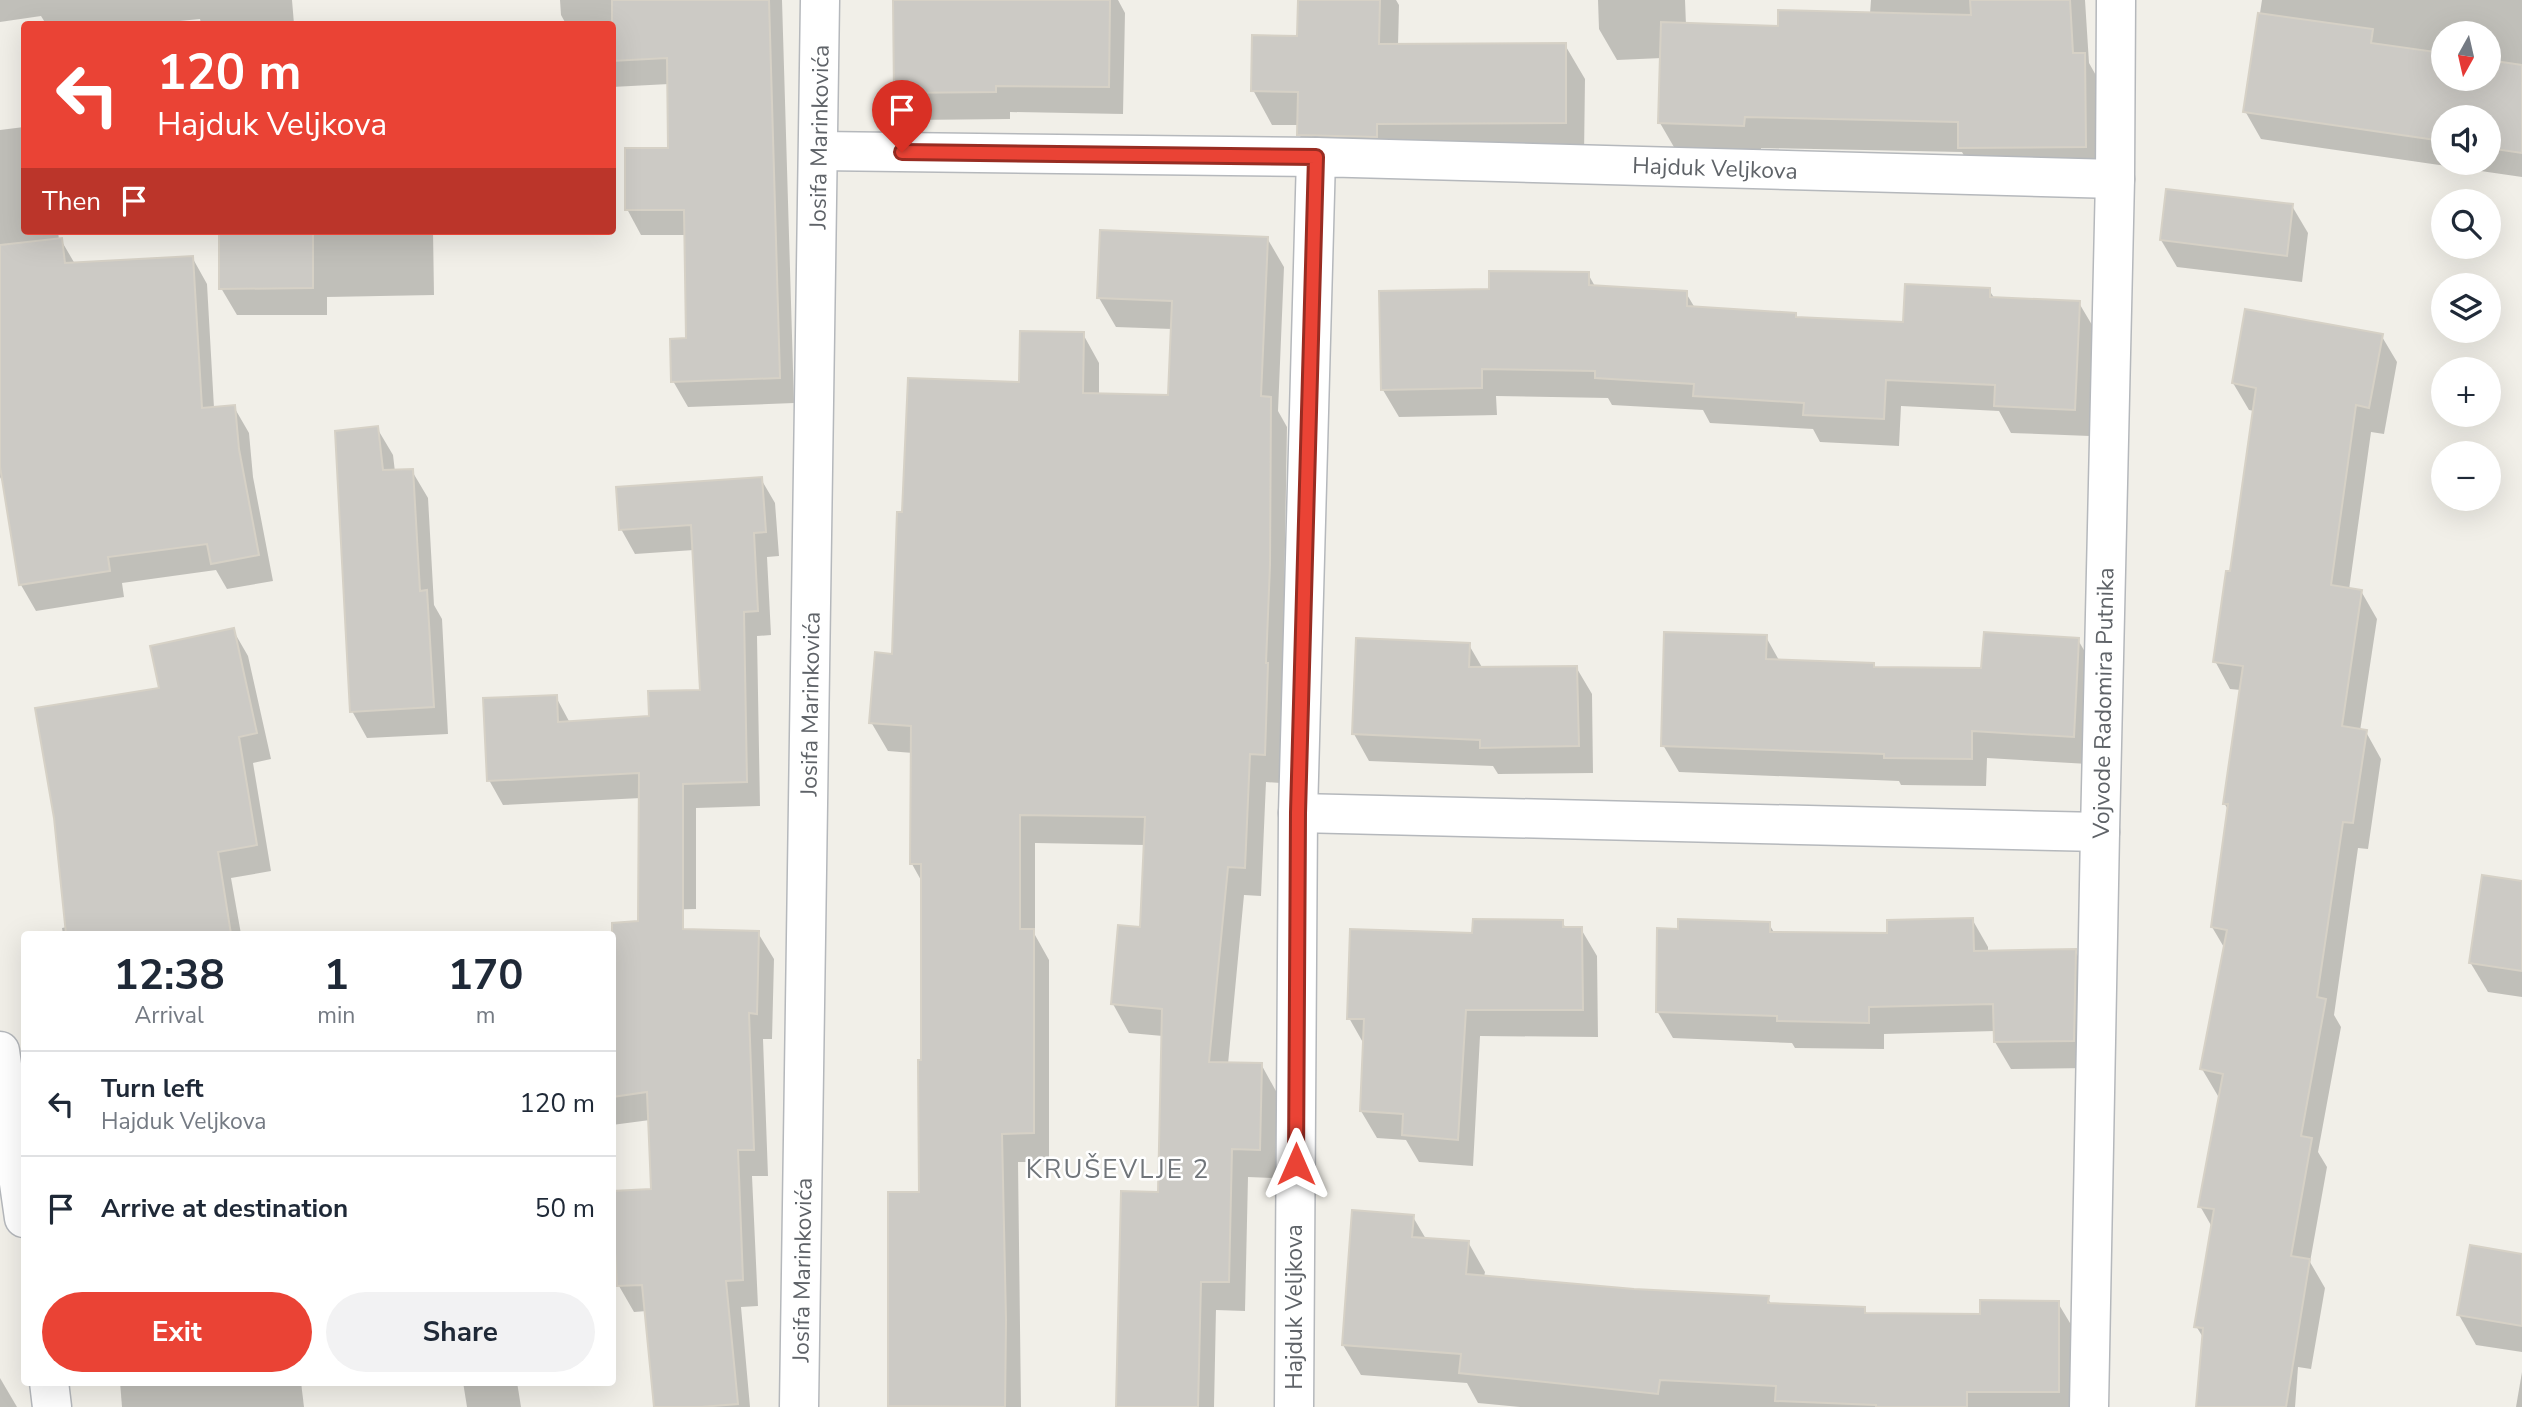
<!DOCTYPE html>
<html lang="en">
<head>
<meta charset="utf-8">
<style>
	:root { --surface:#fff; --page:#f2f2f3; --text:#1f2937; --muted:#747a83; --line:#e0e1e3; --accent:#ea4335 }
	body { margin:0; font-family:"Nunito Sans",sans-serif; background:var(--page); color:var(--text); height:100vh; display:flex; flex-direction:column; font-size:26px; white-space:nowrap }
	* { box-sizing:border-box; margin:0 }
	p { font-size:23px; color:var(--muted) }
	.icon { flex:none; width:38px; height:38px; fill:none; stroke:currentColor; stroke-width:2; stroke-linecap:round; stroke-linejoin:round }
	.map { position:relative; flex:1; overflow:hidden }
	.panel { position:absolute; left:21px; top:931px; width:595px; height:455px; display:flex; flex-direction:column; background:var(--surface); border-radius:7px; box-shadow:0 7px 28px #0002 }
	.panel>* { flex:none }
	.guide { position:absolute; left:21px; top:21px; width:595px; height:214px; border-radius:7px; box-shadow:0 7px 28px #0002; background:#ea4335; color:#fff; overflow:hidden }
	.needle { width:46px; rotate:188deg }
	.controls { position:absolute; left:2431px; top:21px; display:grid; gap:14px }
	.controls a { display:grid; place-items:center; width:70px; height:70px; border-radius:50%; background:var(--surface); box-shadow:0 7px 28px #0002; font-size:35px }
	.pin { position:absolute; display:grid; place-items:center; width:60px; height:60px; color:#fff; margin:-72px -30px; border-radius:50% 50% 50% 0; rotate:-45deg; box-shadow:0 0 7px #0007 }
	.pin .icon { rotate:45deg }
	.me { position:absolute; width:77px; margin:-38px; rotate:0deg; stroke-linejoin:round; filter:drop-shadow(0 0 5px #0008) }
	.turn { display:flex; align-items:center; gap:24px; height:147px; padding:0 21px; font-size:32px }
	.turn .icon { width:91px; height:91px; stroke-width:2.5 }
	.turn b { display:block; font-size:49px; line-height:60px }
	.then { display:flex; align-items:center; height:66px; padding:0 21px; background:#0003; gap:14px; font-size:26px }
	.eta { display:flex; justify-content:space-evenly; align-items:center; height:119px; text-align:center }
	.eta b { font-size:42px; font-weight:700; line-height:49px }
	.primary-button { display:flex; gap:14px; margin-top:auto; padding:14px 21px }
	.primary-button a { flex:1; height:80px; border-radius:42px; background:var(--accent); color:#fff; font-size:28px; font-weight:700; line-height:80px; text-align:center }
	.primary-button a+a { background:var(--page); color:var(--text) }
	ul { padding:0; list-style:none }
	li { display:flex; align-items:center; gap:21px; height:105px; padding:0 21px; border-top:2px solid var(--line) }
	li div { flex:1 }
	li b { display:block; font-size:26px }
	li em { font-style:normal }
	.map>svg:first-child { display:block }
</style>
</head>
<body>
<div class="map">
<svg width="2522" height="1407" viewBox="0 0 2522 1407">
	<rect width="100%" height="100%" fill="#f1efe8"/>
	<g fill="#0003" fill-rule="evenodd">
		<polygon points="0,0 292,0 294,24 201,24 200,19 150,24 46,24 41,16 0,22"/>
		<polygon points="560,0 782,0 794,403 688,407 673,381 688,340 686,235 641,235 627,209 670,150 669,84 612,87 612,24 566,24 561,15"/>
		<polygon points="894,0 1118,0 1125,13 1123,114 1010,112 1010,119 912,120 896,93"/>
		<polygon points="1300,0 1396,0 1399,5 1398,46 1565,45 1585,79 1584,156 1319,169 1299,134 1299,125 1272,125 1253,90 1299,37"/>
		<polygon points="1598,0 1685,0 1686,25 1780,28 1870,14 1871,0 2085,0 2089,63 2102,86 2102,177 1977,178 1962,152 1761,148 1761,156 1678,154 1660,123 1662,58 1617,60 1599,29"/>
		<path d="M2262,0H2522V177L2261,139L2245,111ZM2443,33H2488V79H2443ZM2443,117H2488V163H2443Z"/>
		<polygon points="24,127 24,231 58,231 59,240 61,240 75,264 192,257 207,284 214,408 234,407 249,433 253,477 273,581 227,589 216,570 122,583 124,597 36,611 21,585 4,484 0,477 0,130"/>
		<polygon points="2292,206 2308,233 2302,282 2177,267 2161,240"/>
		<polygon points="221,231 433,231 434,295 327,297 327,315 237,315 221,288"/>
		<polygon points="1267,238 1284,267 1278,411 1287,427 1281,783 1266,782 1261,896 1244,895 1228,1064 1261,1064 1277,1093 1275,1178 1248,1177 1245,1311 1216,1310 1214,1407 1118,1407 1160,1193 1163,1036 1129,1033 1113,1004 1142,929 1145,845 1035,843 1035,935 1049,960 1049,1162 1018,1162 1021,1407 890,1407 921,1194 922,882 912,864 913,753 888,751 871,722 894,656 903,514 1021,384 1083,334 1099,363 1099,395 1170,396 1172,329 1116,327 1099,298"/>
		<polygon points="1588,274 1596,288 1686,293 1695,308 1795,314 1797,319 1905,324 1989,290 1995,299 2079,303 2095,330 2090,436 2011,433 1999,411 1901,406 1899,446 1820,442 1813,429 1710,423 1703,410 1612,405 1608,398 1496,396 1497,415 1399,417 1383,390 1491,291"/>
		<polygon points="2381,335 2397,362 2384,434 2371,432 2349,590 2361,591 2377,619 2360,731 2366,732 2381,759 2368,849 2358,848 2334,1015 2341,1027 2318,1152 2327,1167 2310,1262 2325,1288 2311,1369 2298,1367 2295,1407 2198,1407 2204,1339 2196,1326 2212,1227 2200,1206 2221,1097 2218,1096 2202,1069 2225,949 2212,927 2229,811 2224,803 2241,690 2230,689 2215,661 2232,573 2254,411 2249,410 2233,383"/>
		<polygon points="377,428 393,455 395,472 412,471 428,498 434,605 442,619 448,734 367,738 352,711"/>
		<polygon points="761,479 775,503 779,556 767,557 771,635 757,636 760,806 696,808 696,909 654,910 641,798 503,805 489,780 556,697 570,723 651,718 702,692 694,550 635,554 621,529"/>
		<polygon points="233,630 248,656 271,759 253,763 271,871 231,878 241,934 63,934 62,928 67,927 162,689"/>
		<polygon points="1766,637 1780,662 1873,664 1876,669 1983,670 2078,640 2094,667 2088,764 1987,758 1986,786 1901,785 1899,781 1679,772 1663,745"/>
		<polygon points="1469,645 1483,669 1576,667 1592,694 1593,773 1498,774 1493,766 1369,761 1354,734"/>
		<polygon points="2522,883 2522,997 2488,992 2470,962"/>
		<polygon points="1972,919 1988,947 1988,953 2075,951 2090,978 2089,1068 2011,1069 1995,1042 1995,1031 1884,1034 1884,1049 1795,1048 1792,1043 1673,1038 1657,1011 1769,924 1775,934 1889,935"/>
		<polygon points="1562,922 1566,928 1581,929 1597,956 1598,1037 1480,1036 1473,1166 1419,1162 1406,1140 1377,1138 1361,1111 1365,1046 1349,1018 1474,935"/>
		<polygon points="758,933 774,959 772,1039 763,1039 768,1176 752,1176 758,1306 741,1307 750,1407 656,1407 647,1311 634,1312 619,1286 653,1191 650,1120 612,1125 612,1050"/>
		<polygon points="1413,1217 1426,1239 1468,1242 1485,1272 1484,1277 1634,1290 1767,1298 1772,1305 1864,1309 1868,1315 1981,1316 2058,1303 2076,1333 2076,1407 1520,1407 1478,1403 1467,1383 1361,1375 1343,1345"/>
		<polygon points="2522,1256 2522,1352 2476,1345 2459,1315"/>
		<polygon points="2522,1372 2522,1407 2516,1407"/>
		<polygon points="0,1378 17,1407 0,1407"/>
		<polygon points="120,1382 301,1382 304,1407 122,1407"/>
		<polygon points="463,1382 517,1382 521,1407 467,1407"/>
	</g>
	<g fill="#cccac5" stroke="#d6d1c6" stroke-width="2">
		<polygon points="612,0 769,0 780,378 671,382 670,339 686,338 684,210 625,210 625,148 668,148 667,58 612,61"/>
		<polygon points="893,0 1110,0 1109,87 996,86 996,92 894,93"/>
		<polygon points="1298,0 1380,0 1379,44 1566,43 1566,123 1377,124 1377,137 1297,135 1298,92 1251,91 1252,35 1297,36"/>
		<polygon points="1970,0 2070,0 2073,53 2085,53 2086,147 1958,148 1958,122 1745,117 1744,126 1658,123 1661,22 1778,26 1778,10 1971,15"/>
		<polygon points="2258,13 2373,29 2371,43 2443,53 2443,79 2488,79 2488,60 2522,65 2522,153 2488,148 2488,117 2443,117 2443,141 2243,112"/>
		<polygon points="2166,189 2293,204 2287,256 2160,240"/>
		<polygon points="1100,230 1268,237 1261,396 1271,397 1270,565 1266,663 1268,663 1265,755 1250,754 1245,868 1228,867 1209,1062 1262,1063 1260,1150 1232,1149 1229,1282 1201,1282 1198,1407 1116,1407 1121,1191 1158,1192 1162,1009 1111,1004 1118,925 1140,927 1145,817 1020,815 1020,929 1034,929 1034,1133 1002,1134 1006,1320 1005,1407 888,1406 888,1192 919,1192 918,1060 921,1060 921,864 910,864 911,726 869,723 875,652 892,654 897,512 902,512 908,378 1019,382 1020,331 1084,332 1083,393 1168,395 1172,301 1097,298"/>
		<polygon points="219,231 313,231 313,288 219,289"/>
		<polygon points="62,238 65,263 193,256 202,408 235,405 239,449 259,555 211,564 207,544 108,557 110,571 19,585 0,467 0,245"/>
		<polygon points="1489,271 1589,272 1589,285 1687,291 1687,306 1796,313 1796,317 1903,322 1905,284 1990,288 1990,297 2080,301 2075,410 1994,406 1995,385 1886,380 1884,419 1803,415 1804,403 1693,396 1694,384 1595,378 1595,371 1482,369 1482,388 1381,390 1379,291 1489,289"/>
		<polygon points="2245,309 2383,334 2369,408 2356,405 2331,585 2362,590 2342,726 2367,730 2353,823 2343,822 2317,997 2326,999 2301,1136 2312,1138 2291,1256 2310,1259 2286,1407 2196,1407 2203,1328 2194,1327 2214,1209 2198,1207 2223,1074 2200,1069 2227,930 2211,927 2228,804 2223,804 2243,666 2213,662 2226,571 2230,571 2256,388 2232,383"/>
		<polygon points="378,426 383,470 413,469 420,591 427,590 434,707 350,712 335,431"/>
		<polygon points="762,477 766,532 754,533 758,611 744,612 747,782 683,784 683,929 759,931 757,1014 749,1013 754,1150 738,1150 743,1280 726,1281 738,1404 701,1407 654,1407 642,1285 617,1286 612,1200 612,1191 651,1189 647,1092 612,1097 612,923 638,921 639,773 487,781 483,698 557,695 558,722 649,716 648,691 700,690 691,525 619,530 616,487"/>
		<polygon points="234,628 257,733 239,737 257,845 218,852 231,934 66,934 54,818 35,708 159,688 150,646"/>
		<polygon points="1664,632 1767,635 1766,659 1874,663 1874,667 1981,668 1984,632 2079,638 2074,737 1972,731 1972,759 1884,758 1884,754 1661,746"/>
		<polygon points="1356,638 1470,643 1469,667 1577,666 1579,746 1480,748 1480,740 1352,734"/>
		<polygon points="2482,875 2522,881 2522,971 2469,963"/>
		<polygon points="1973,918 1974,951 2076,949 2074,1041 1994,1042 1993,1004 1869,1007 1869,1023 1777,1021 1777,1016 1656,1012 1657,928 1678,929 1678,919 1770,922 1770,932 1887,933 1887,920"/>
		<polygon points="1473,919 1563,920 1563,927 1582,927 1583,1010 1466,1010 1458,1140 1402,1135 1403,1114 1360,1111 1364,1019 1347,1019 1350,929 1472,933"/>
		<polygon points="1352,1210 1414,1215 1412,1237 1469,1241 1466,1274 1634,1289 1769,1296 1768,1303 1865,1307 1865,1313 1980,1314 1980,1300 2059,1301 2059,1392 1967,1392 1967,1407 1876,1407 1876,1405 1775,1401 1776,1386 1660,1380 1658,1394 1459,1373 1461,1354 1342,1345"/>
		<polygon points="2470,1245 2522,1254 2522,1326 2457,1315"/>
	</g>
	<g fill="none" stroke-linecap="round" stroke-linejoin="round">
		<defs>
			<g id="minor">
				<polyline points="819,151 1316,157"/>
				<polyline points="1298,813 2100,832"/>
				<polyline points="0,1051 24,1218"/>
				<polyline points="49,1382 52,1407"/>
				<polyline points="799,1407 820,0"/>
				<polyline points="1294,1407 1298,813 1316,157 2115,179"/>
				<polyline points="2089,1407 2100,832 2115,179 2116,0"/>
			</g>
		</defs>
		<use href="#minor" stroke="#b5b8bc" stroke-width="41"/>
		<use href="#minor" stroke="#fff" stroke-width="38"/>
	</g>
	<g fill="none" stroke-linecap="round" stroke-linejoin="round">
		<defs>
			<polyline id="route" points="902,152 1316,157 1298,813 1296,1164"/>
		</defs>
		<use href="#route" stroke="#982c22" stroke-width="18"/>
		<use href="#route" stroke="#ea4335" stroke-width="12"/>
	</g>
	<g text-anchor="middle" stroke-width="5" stroke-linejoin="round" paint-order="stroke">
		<g font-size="23" fill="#5f6368" stroke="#fff">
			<text transform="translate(819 137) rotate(-89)" y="8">Josifa Marinkovića</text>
			<text transform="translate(1715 168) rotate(2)" y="8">Hajduk Veljkova</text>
			<text transform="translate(2103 703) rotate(-89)" y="8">Vojvode Radomira Putnika</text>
			<text transform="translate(810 704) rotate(-89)" y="8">Josifa Marinkovića</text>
			<text transform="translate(802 1270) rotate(-89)" y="8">Josifa Marinkovića</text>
			<text transform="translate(1294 1307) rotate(-90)" y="8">Hajduk Veljkova</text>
		</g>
		<g font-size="26" letter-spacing="2" fill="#70757a" stroke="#fff">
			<text x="1118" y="1178">KRUŠEVLJE 2</text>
		</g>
	</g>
</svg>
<div class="controls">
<a><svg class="needle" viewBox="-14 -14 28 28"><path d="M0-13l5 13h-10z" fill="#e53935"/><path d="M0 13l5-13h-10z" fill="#747a83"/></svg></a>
<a><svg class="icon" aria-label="sound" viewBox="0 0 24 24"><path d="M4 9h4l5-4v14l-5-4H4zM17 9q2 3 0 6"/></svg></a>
<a><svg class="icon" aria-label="search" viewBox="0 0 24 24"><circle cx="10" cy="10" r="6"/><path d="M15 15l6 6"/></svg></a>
<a><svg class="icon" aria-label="layers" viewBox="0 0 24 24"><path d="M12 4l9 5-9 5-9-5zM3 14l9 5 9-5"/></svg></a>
<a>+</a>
<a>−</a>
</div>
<div class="pin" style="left:902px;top:152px;background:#d93025"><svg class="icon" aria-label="arrive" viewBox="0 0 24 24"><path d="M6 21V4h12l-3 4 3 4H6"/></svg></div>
<svg class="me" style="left:1296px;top:1164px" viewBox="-20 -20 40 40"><path d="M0-17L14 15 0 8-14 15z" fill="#ea4335" stroke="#fff" stroke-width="4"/></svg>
<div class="guide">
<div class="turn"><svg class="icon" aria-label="left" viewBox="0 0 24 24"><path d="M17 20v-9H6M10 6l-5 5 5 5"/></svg><div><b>120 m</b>Hajduk Veljkova</div></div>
<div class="then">Then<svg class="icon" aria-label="arrive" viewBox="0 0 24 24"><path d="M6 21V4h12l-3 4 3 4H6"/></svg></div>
</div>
<section class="panel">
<div class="eta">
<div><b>12:38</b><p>Arrival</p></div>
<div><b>1</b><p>min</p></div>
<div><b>170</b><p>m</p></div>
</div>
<ul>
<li><svg class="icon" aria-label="left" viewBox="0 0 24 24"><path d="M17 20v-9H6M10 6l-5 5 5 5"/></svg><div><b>Turn left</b><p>Hajduk Veljkova</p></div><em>120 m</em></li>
<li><svg class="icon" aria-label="arrive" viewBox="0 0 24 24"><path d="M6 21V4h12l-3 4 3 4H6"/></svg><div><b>Arrive at destination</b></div><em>50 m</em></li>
</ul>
<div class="primary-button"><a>Exit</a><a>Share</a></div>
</section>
</div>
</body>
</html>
